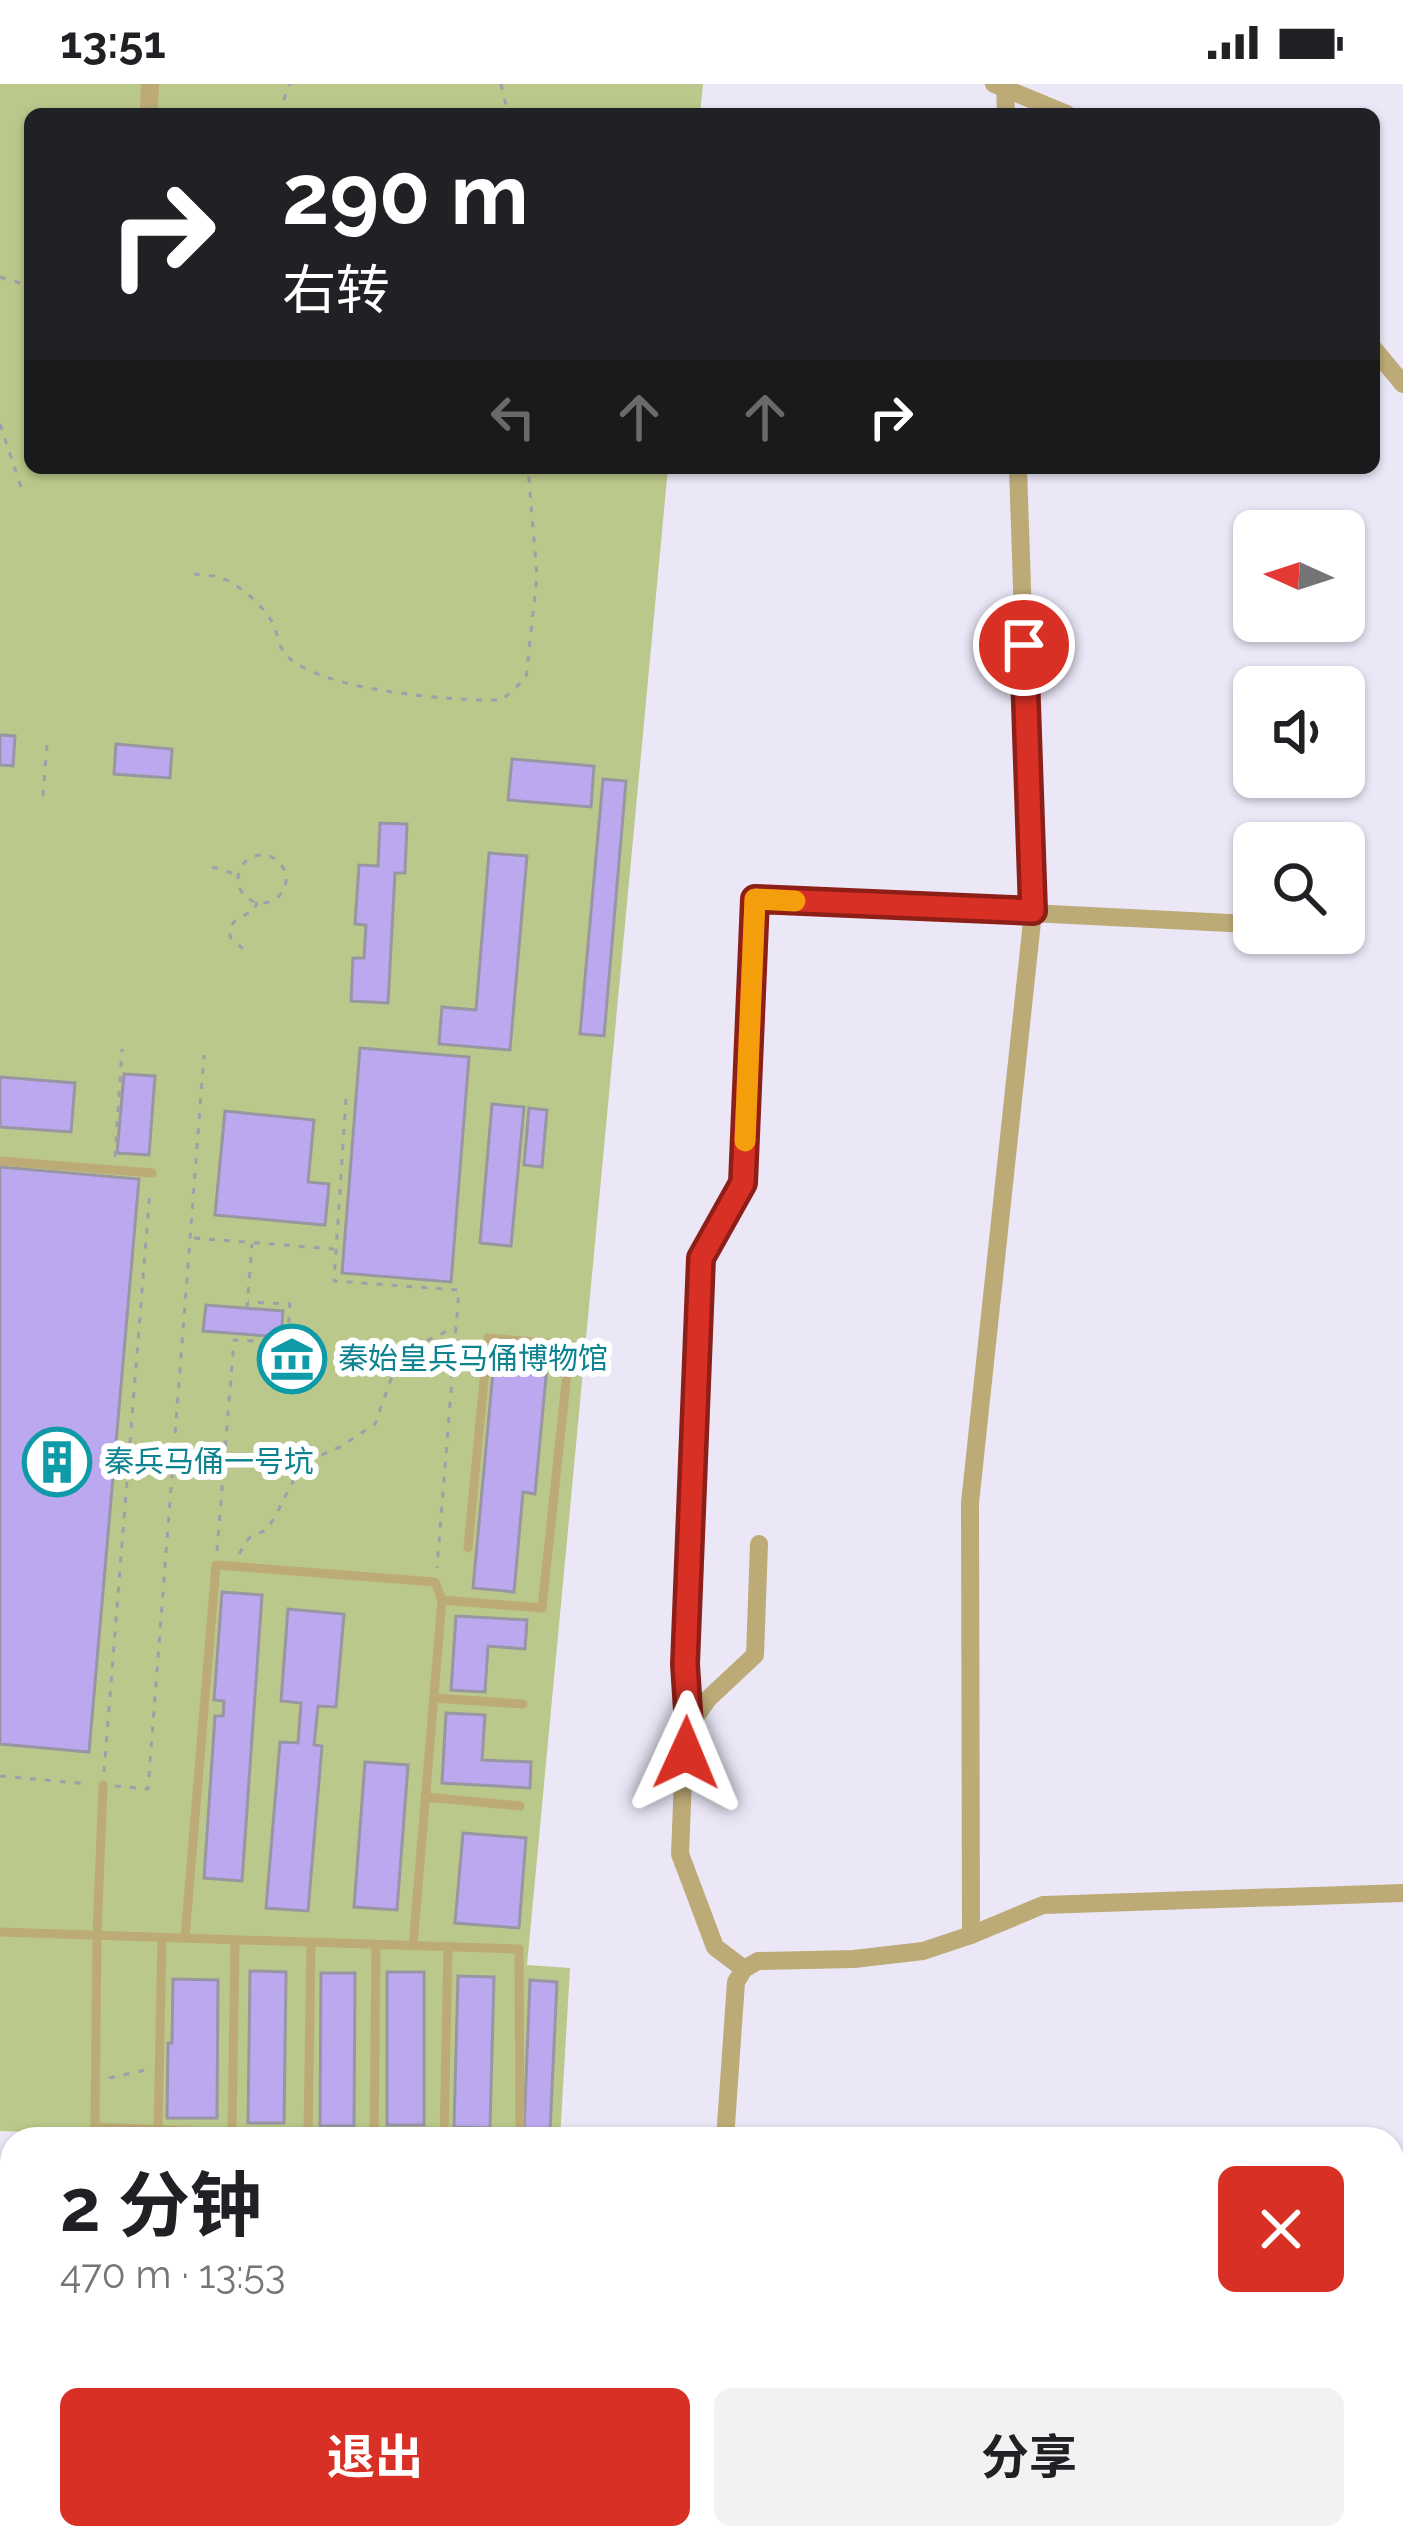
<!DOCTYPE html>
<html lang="zh">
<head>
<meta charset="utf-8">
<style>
	:root { --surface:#fff; --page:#f2f2f2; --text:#202124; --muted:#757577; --accent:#d93025 }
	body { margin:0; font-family:Raleway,"Noto Sans SC",sans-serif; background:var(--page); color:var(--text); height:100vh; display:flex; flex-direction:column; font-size:45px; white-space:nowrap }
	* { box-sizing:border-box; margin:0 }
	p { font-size:39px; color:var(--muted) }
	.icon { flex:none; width:66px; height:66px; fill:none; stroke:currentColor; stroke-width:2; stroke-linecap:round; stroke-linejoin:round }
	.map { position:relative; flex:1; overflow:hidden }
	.sheet { position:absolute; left:0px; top:2043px; width:1404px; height:423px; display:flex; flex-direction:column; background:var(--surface); border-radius:36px 36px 0 0; box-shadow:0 3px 9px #0004 }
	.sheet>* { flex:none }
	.top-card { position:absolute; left:24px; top:24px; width:1356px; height:366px; border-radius:18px; box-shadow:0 3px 9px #0004; background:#202124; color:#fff; overflow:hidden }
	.needle { width:78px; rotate:273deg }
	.fabs { position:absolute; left:1233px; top:426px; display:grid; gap:24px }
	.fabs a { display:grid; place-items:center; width:132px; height:132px; border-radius:18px; background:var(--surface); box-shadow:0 3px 9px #0004; font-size:60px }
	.pin { position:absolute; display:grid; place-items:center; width:102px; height:102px; color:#fff; margin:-51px; border:6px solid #fff; border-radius:50%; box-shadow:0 3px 12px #0007 }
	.me { position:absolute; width:132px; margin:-66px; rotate:1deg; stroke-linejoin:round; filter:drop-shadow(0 0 9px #0008) }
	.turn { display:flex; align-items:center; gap:42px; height:252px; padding:0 60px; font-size:54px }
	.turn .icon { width:156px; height:156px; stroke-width:2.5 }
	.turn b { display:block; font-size:84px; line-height:102px }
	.lanes { display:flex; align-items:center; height:114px; padding:0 60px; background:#0003; justify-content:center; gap:60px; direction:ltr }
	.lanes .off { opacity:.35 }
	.round { display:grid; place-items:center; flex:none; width:126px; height:126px; border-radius:18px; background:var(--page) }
	.head { display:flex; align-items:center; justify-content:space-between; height:204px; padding:0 60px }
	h1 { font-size:72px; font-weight:700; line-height:90px }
	.button { display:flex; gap:24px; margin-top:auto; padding:24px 60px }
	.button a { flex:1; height:138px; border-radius:18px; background:var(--accent); color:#fff; font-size:48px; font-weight:700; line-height:138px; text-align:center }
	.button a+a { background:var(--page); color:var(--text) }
	.status { display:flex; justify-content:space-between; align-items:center; height:84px; padding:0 60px; background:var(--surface); direction:ltr }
	.status svg { height:33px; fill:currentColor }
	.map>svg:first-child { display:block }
</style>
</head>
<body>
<div class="status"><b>13:51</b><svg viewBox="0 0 49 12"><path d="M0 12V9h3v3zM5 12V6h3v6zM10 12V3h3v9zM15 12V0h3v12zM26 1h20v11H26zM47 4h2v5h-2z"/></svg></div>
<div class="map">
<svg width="1403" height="2464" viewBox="0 0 1403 2464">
	<rect width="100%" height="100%" fill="#ebe7f7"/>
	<polygon fill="#bbc88b" points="0,0 703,0 700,30 30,30 30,384 668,384 527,1881 570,1884 560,2055 211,2055 0,2047"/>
	<g fill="#bca8ee" stroke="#9996a4" stroke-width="3">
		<polygon points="0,651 15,652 13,682 0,681"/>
		<polygon points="116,660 172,665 170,694 114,690"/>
		<polygon points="512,675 594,682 591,723 508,716"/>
		<polygon points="603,695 626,697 604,952 580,950"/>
		<polygon points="380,739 407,740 405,789 395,789 388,919 351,917 353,874 364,874 366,841 355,840 359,781 378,782"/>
		<polygon points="489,769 527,772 510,966 439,960 442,923 476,926"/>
		<polygon points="360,964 469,973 451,1198 342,1189"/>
		<polygon points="124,990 155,992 149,1071 117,1069"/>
		<polygon points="0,993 75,999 71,1048 0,1043"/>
		<polygon points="492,1020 524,1023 511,1162 480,1159"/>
		<polygon points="529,1024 547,1026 542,1083 524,1081"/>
		<polygon points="225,1027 314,1036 308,1098 329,1100 325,1141 215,1131"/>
		<polygon points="0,1083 139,1095 89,1668 0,1660"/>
		<polygon points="206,1221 283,1227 281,1253 203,1247"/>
		<polygon points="494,1277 547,1282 535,1410 523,1408 514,1508 473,1504"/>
		<polygon points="222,1508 262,1511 242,1797 204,1794 215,1632 223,1632 224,1617 214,1616"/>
		<polygon points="288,1525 344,1530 336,1623 318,1622 314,1661 322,1662 308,1827 266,1824 280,1658 298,1659 301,1619 281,1617"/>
		<polygon points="456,1532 527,1536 525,1565 488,1562 485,1608 451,1606"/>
		<polygon points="446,1629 485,1631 482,1676 531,1678 530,1704 442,1699"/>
		<polygon points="365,1678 408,1681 397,1826 354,1823"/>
		<polygon points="463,1749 526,1754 519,1844 455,1839"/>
		<polygon points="250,1887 286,1888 284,2039 248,2039"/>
		<rect x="387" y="1888" width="37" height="153"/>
		<polygon points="321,1889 355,1889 354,2042 320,2042"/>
		<polygon points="458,1892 494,1893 490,2044 454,2043"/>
		<polygon points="173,1895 218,1896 217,2034 167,2034 168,1959 172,1959"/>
		<polygon points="530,1896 557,1898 550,2047 524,2046"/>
	</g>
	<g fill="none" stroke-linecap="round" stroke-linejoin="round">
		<g stroke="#a19eab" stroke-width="3" stroke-dasharray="6 9" stroke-linecap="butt">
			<polyline points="501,0 508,30"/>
			<polyline points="278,30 290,0"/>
			<polyline points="0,193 30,202"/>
			<polyline points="0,340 23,409"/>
			<path d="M194,490C202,491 213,491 221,494C239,500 261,520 271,536C277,546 278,561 285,570C318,607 453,617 502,616L526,594L537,492L528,384"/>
			<polyline points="43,712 47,660"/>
			<circle cx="262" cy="795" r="24"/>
			<polyline points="212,783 239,791"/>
			<path d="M243,865L230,853C230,833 240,835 254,826L257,818"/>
			<polyline points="346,1015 334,1197 459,1206 437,1484"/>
			<polyline points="115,1073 122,965"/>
			<polyline points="194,1154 334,1165"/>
			<polyline points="247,1224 252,1160"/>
			<polyline points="217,1467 234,1256 287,1259 290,1220 248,1218"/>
			<polyline points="239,1470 249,1454 266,1446 275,1433 302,1379 340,1363 375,1340 396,1281 411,1264 456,1243"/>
			<polyline points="104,1688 150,1105"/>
			<polyline points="0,1692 88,1700"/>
			<polyline points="115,1702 148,1705 204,971"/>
			<polyline points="109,1994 146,1986"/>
		</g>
		<g stroke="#bdab77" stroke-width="9">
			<polyline points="0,1077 152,1089"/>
			<polyline points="442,1516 542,1524 570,1261 488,1254 468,1464"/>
			<polyline points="434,1614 523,1620"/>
			<polyline points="103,1701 97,1851 95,2043 375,2055"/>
			<polyline points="425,1713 520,1722"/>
			<polyline points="0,1848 519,1865 520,2055"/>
			<polyline points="185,1854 216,1481 435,1498 442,1516 413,1862"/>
			<polyline points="158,2047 162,1854"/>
			<polyline points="232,2050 235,1856"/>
			<polyline points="308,2052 311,1859"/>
			<polyline points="374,2055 376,1861"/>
			<polyline points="444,2055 448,1863"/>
		</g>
		<g stroke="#bdab77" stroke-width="18">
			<polyline points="994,0 1067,30"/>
			<polyline points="1005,0 1006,30"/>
			<polyline points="149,22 150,0"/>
			<polyline points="1374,265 1403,300"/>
			<polyline points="689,1642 685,1580 701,1174 743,1099 755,815 1249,840"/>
			<polyline points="971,1851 970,1419 1033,828 1018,384"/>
			<polyline points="744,1885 715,1863 680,1770 683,1695 689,1642 708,1615 755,1571 759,1460"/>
			<polyline points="725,2055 736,1898 744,1885 758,1877 854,1875 923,1867 971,1851 1043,1821 1403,1809"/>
			<polyline points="0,2423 12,2418"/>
			<polyline points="372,2454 373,2464"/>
		</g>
	</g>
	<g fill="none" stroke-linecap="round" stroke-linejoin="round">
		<defs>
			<polyline id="route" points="686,1669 689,1642 685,1580 701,1174 743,1099 755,815 1033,827 1024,561"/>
		</defs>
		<use href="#route" stroke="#8d1f18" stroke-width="30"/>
		<use href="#route" stroke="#d93025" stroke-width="21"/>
		<polyline stroke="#f59e0b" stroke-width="21" points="745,1057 755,815 795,817"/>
	</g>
	<defs>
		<symbol id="museum-ring" viewBox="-11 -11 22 22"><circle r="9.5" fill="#fff" stroke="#0f9aa8" stroke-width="1.5"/><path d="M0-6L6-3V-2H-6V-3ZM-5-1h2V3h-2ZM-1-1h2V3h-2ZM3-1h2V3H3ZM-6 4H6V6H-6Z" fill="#0f9aa8"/></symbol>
		<symbol id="building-ring" viewBox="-11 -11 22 22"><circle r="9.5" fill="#fff" stroke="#0f9aa8" stroke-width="1.5"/><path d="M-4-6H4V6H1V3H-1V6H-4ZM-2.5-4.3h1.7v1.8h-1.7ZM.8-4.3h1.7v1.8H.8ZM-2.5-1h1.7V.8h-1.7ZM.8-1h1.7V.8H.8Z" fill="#0f9aa8"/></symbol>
	</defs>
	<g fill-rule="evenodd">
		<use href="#museum-ring" x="254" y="1237" width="76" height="76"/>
		<use href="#building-ring" x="19" y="1340" width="76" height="76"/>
	</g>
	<g text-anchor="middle" stroke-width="12" stroke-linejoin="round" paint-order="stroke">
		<g font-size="30" fill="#0d838f" stroke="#fff" text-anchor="start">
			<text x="338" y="1285">秦始皇兵马俑博物馆</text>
			<text x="104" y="1388">秦兵马俑一号坑</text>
		</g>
	</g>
</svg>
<div class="fabs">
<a><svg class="needle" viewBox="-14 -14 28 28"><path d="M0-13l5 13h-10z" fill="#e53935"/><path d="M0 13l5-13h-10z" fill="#757577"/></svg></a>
<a><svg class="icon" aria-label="sound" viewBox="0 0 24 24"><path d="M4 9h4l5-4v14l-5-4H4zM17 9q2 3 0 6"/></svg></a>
<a><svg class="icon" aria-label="search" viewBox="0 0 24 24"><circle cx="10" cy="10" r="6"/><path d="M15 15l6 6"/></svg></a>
</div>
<div class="pin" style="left:1024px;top:561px;background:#d93025"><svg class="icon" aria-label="arrive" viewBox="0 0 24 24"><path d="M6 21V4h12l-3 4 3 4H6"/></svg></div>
<svg class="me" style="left:686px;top:1669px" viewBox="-20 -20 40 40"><path d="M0-17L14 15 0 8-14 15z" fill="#d93025" stroke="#fff" stroke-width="4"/></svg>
<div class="top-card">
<div class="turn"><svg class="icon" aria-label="right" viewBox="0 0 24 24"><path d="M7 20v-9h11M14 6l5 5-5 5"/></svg><div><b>290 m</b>右转</div></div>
<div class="lanes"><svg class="icon off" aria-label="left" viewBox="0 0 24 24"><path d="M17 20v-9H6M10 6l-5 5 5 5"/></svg><svg class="icon off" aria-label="ahead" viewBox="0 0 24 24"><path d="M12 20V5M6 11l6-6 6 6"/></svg><svg class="icon off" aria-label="ahead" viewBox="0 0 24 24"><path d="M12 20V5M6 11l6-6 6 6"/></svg><svg class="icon" aria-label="right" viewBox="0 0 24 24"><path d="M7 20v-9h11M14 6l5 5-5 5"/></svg></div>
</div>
<section class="sheet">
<div class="head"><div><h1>2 分钟</h1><p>470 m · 13:53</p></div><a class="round" style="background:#d93025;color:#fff"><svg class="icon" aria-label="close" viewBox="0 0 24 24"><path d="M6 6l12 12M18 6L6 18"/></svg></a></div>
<div class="button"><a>退出</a><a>分享</a></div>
</section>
</div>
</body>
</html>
